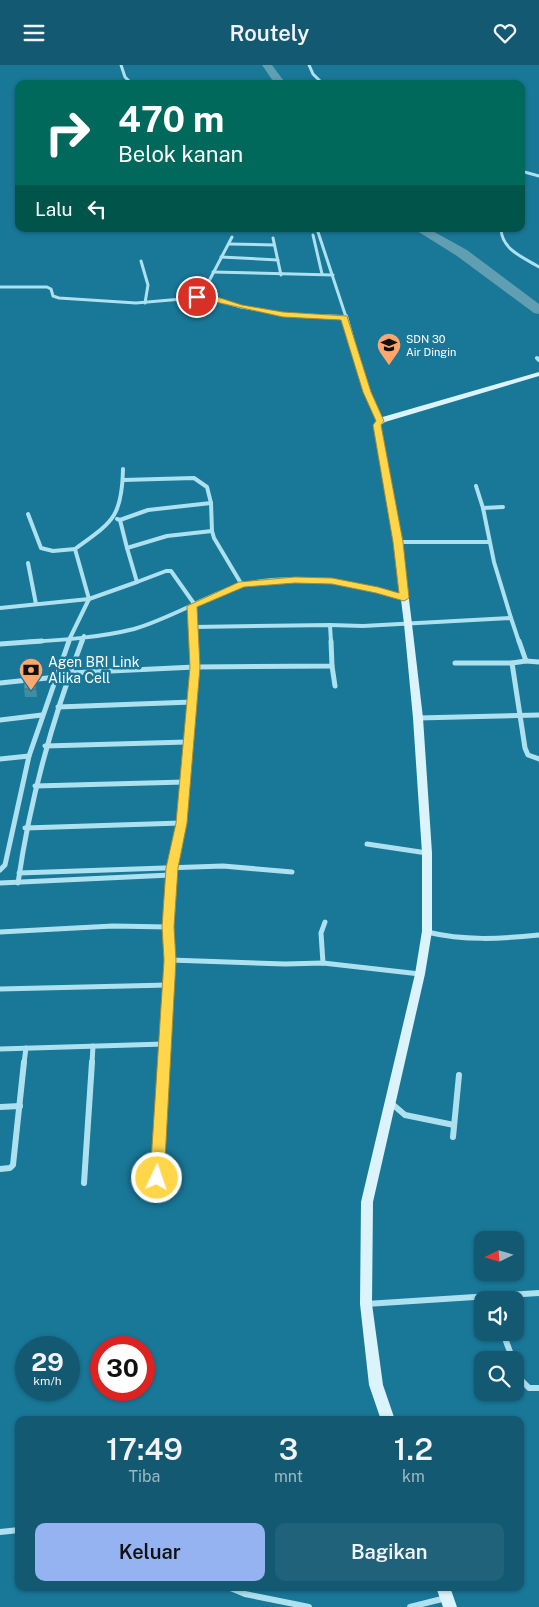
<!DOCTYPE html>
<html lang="id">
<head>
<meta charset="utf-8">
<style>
	:root { --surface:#135971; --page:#206279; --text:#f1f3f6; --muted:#9db8c3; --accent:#95b2f1 }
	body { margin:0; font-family:"Public Sans",sans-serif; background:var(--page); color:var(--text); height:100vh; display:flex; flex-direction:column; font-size:19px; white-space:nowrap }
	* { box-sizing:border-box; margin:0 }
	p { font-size:16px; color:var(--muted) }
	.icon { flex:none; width:28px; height:28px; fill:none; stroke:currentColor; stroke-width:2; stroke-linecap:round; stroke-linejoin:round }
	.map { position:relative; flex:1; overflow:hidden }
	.side { position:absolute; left:15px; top:1351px; width:509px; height:175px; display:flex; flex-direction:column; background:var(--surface); border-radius:10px; box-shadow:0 1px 4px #0004 }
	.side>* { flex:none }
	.hud { position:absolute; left:15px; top:15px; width:510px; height:152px; border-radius:10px; box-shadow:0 1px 4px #0004; background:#00695c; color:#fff; overflow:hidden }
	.needle { width:32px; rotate:265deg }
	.fabs { position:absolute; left:474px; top:1166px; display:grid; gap:10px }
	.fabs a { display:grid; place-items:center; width:50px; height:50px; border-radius:10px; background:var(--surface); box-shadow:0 1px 4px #0004; font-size:25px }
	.speed { position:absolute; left:15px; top:1271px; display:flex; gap:10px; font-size:25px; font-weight:700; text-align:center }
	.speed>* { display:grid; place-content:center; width:65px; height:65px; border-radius:50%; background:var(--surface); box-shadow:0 1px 4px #0004; line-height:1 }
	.speed small { font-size:12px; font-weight:400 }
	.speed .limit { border:8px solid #d22; background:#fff; color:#111 }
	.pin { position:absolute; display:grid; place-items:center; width:42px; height:42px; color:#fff; margin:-21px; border:2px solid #fff; border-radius:50%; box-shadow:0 1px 5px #0007 }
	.me { position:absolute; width:55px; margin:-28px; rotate:3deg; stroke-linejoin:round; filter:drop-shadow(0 0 4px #0008) }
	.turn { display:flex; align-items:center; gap:18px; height:105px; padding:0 20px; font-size:22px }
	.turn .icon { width:65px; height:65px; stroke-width:2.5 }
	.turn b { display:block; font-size:35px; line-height:42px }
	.then { display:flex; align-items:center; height:48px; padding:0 20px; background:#0003; gap:10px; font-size:19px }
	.eta { display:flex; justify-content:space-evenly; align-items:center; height:85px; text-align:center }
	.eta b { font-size:30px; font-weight:600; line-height:35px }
	.action { display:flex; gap:10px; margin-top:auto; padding:10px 20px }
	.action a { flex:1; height:58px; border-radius:10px; background:var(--accent); color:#111; font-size:20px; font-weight:600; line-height:58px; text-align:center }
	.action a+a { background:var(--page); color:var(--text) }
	header { display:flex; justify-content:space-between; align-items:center; height:65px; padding:0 20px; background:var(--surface); font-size:22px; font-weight:600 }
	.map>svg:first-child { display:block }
</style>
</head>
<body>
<header><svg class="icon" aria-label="menu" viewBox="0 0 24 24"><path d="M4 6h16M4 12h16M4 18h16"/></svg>Routely<svg class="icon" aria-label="heart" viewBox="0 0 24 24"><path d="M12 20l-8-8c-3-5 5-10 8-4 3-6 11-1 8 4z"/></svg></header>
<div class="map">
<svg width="539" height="1542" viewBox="0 0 539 1542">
	<rect width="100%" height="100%" fill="#197797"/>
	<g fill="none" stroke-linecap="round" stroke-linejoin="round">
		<g fill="#609eb1" fill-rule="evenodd">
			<polygon points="262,0 272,0 286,19 275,19"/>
			<polygon points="414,164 429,164 467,185 539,239 539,249 534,248 457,191"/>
		</g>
		<g stroke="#ade1f0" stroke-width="3">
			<polyline points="121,0 125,12 132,19"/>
			<polyline points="309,0 313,9 323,19"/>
			<polyline points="521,106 539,111"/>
			<polyline points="317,164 346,252"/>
			<path d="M501,164C502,185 523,192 539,202"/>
			<polyline points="313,170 322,209"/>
			<polyline points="273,173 281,210"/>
			<polyline points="229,179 274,180"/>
			<polyline points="221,192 278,195"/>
			<polyline points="141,196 148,220 145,238"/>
			<polyline points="213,207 333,210"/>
			<polyline points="0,222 47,222 51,224 53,231 59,233 136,238 205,232 241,242 283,249 342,252"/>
			<polyline points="214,233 208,218 232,172"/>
		</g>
		<g stroke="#ade1f0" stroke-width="4">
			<polyline points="317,251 344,252"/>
			<polyline points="346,251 367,327 380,356"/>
			<polyline points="537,293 539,295"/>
			<polyline points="123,415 194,413 207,422 211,438"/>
			<polyline points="476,421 483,443 494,497 511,553"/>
			<polyline points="483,443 503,442"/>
			<polyline points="28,449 41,483 53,486 75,484"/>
			<polyline points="117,454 120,455 127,483"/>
			<polyline points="120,455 148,445 211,438 212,466"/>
			<polyline points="398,477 489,477"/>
			<polyline points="28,498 36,539"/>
			<polyline points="137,517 166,506 171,506 195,540"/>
			<polyline points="192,541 194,577"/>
			<polyline points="0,543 89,534 137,517 127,483 167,471 212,466 214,473 242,520"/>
			<polyline points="330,560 363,561 511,553 519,577"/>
			<polyline points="193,562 330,560 331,577"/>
			<path d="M24,577C61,575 98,573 134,564C168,554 199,535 232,523C284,505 354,518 405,533"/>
			<path d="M68,577L89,534L75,484C112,457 122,453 123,404"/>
			<polyline points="82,577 84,571"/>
		</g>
		<g stroke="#ade1f0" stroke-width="5">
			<polyline points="194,576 195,602 181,758 172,803 168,862 170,895 285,899 323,898 420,909"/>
			<polyline points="519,576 526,596 512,598 525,683 528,690 539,694"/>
			<polyline points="0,579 42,576"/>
			<polyline points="526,596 539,597"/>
			<polyline points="455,598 512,598"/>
			<polyline points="332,601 335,621"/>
			<polyline points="69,608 195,602 332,601 331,576"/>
			<polyline points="0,618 57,612"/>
			<polyline points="58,642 192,637"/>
			<polyline points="418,653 539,650"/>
			<polyline points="0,655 42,650"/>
			<polyline points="45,681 187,677"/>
			<polyline points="0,694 29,691"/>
			<polyline points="35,721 185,717"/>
			<polyline points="25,763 181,758"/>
			<polyline points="367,779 427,788"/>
			<polyline points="0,805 5,800 29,691 69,576"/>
			<polyline points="19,808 223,801 292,807"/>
			<polyline points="0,818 171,810"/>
			<path d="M18,818C30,734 52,655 82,576"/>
			<polyline points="0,867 113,861 168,862"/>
			<path d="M427,867C464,876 501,874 539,870"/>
			<polyline points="323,898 321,868 325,857"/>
			<polyline points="0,924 168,920"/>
			<polyline points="0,984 164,979"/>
			<polyline points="24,998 26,983"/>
			<polyline points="92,998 93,981"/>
			<polyline points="164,998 170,895"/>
		</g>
		<g stroke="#ade1f0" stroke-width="6">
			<polyline points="391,1038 405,1050 454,1060"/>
			<polyline points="0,1042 20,1041"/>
			<polyline points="453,1072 459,1010"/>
			<polyline points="0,1104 10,1103 13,1100 24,997"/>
			<polyline points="157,1113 164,997"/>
			<polyline points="84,1118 92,997"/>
			<polyline points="366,1239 539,1228"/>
			<polyline points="503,1268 513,1295"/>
			<polyline points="515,1301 520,1314 529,1323 539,1323"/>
			<polyline points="0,1467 19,1465"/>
			<polyline points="228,1522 245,1529 309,1542"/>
			<polyline points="410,1542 446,1533"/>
		</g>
		<g fill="#dbf3fb" fill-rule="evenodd">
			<polygon points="539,307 539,311 385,357 381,360 402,477 412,559 423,653 432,788 432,866 425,909 373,1137 372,1239 383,1320 395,1355 381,1355 369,1320 360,1239 361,1137 415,909 422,866 422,788 413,653 404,559 394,477 373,360 379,353"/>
			<polygon points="436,1522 450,1522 457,1542 443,1542"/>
		</g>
	</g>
	<polygon fill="#408da6" points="37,620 37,632 25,632 24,624"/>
	<polygon fill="#347387" points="36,612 37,620 37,632 36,624"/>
	<polygon fill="#4aa4c1" stroke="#347387" points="36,612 36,624 24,624 24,613"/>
	<polygon fill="#ffd54a" stroke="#a68a30" points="194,231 214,231 242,240 283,247 347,251 371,327 384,356 381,360 403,477 409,533 404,536 376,528 332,519 295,518 244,522 197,542 200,602 187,758 178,803 174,862 176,895 164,1113 162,1117 157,1119 152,1117 150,1113 164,895 162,862 166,803 176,758 190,602 187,541 239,517 295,512 332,513 378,522 399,528 393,477 373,360 376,356 363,327 341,255 283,252 193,232"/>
	<defs>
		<symbol id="school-pin" viewBox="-11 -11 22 30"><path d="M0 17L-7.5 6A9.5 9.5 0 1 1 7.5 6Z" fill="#ffa66c" stroke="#197797"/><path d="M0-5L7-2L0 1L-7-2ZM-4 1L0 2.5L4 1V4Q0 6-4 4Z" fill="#111"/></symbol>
		<symbol id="bank-pin" viewBox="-11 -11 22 30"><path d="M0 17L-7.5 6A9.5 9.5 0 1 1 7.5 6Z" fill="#ffa66c" stroke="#197797"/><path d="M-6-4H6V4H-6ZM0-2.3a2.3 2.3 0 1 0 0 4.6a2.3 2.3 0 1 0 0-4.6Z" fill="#111"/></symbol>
	</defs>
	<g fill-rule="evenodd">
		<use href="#school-pin" x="375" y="266" width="28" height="38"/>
		<use href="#bank-pin" x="17" y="591" width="28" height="38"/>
	</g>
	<g text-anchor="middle" stroke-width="5" stroke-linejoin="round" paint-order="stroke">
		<g font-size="11" fill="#fff" stroke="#197797" text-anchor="start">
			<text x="406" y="278">SDN 30<tspan x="406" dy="13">Air Dingin</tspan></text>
		</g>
		<g font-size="14" fill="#fff" stroke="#197797" text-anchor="start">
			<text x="48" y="602">Agen BRI Link<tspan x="48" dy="16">Alika Cell</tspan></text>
		</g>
	</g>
</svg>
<div class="fabs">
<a><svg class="needle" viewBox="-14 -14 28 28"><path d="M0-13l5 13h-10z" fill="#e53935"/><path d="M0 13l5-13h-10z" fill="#9db8c3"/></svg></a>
<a><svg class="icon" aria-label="sound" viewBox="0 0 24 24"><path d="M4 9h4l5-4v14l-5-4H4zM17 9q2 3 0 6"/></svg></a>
<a><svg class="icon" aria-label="search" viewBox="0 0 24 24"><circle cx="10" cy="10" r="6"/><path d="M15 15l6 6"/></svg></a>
</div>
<div class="speed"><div>29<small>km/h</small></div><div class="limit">30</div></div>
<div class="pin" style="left:197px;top:232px;background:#d93025"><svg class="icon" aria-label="arrive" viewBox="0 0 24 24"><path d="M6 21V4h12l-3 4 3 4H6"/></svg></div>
<svg class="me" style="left:157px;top:1113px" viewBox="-20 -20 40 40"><circle r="17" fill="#ffd54a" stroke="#fff" stroke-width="3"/><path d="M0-11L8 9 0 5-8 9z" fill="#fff"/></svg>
<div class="hud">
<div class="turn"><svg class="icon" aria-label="right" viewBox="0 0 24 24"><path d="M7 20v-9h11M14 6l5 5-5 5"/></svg><div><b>470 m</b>Belok kanan</div></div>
<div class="then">Lalu<svg class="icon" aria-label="left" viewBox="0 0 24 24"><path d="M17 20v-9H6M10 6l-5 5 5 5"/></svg></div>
</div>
<section class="side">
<div class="eta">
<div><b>17:49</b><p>Tiba</p></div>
<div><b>3</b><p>mnt</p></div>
<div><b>1.2</b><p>km</p></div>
</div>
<div class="action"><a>Keluar</a><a>Bagikan</a></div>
</section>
</div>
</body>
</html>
